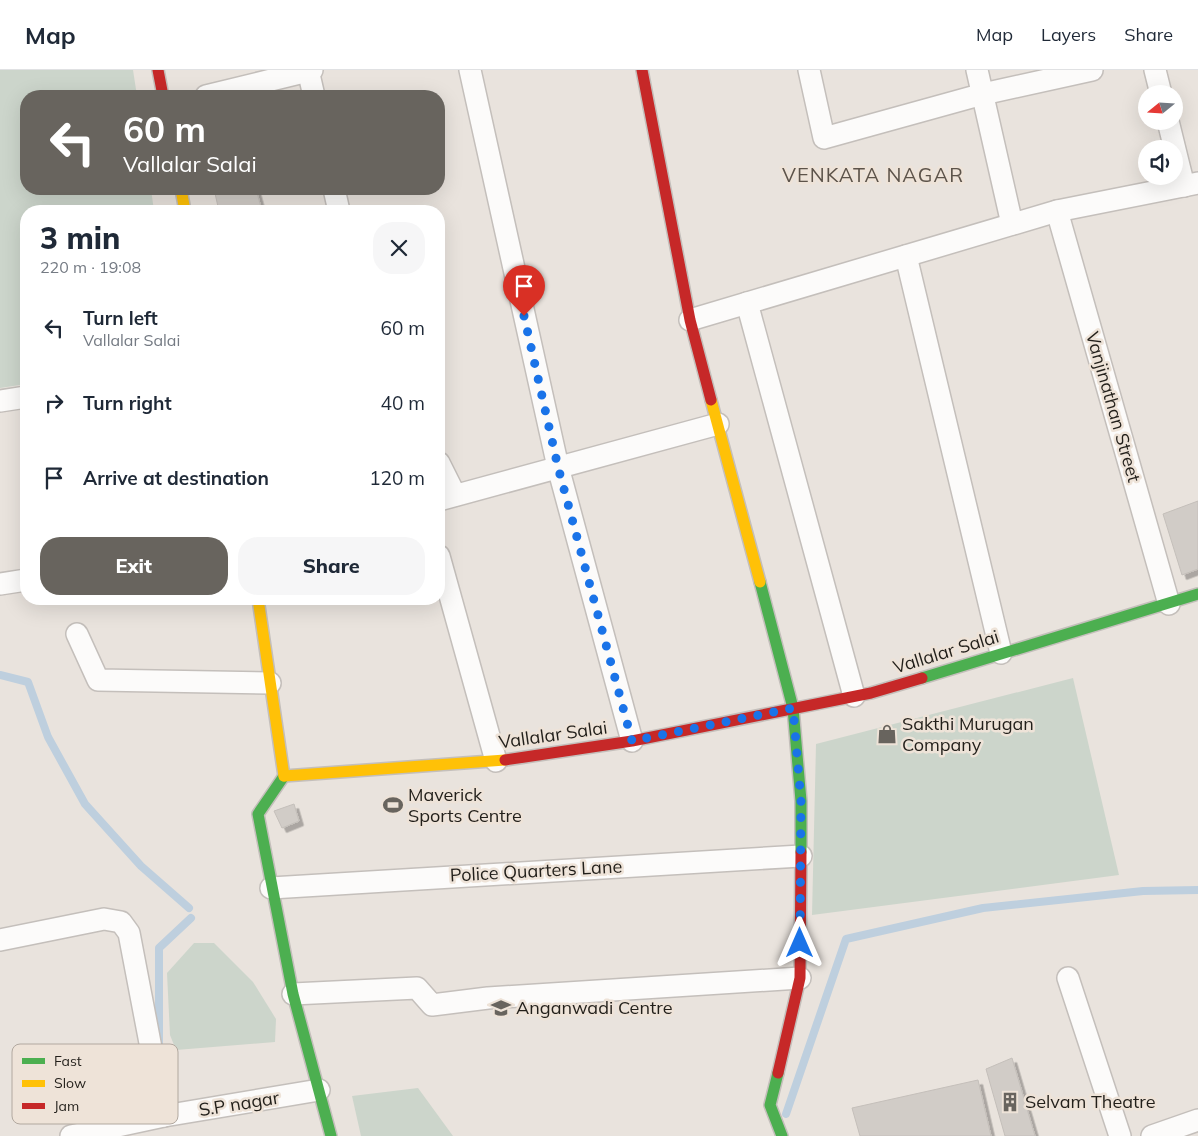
<!DOCTYPE html>
<html lang="en">
<head>
<meta charset="utf-8">
<style>
	:root { --surface:#fff; --page:#f6f6f7; --text:#1f2937; --muted:#747a83; --line:#e0e1e3; --accent:#68645e }
	body { margin:0; font-family:Mulish,sans-serif; background:var(--page); color:var(--text); height:100vh; display:flex; flex-direction:column; font-size:19px; white-space:nowrap }
	* { box-sizing:border-box; margin:0 }
	p { font-size:16px; color:var(--muted) }
	.icon { flex:none; width:28px; height:28px; fill:none; stroke:currentColor; stroke-width:2; stroke-linecap:round; stroke-linejoin:round }
	.map { position:relative; flex:1; overflow:hidden }
	.side { position:absolute; left:20px; top:135px; width:425px; height:400px; display:flex; flex-direction:column; background:var(--surface); border-radius:20px; box-shadow:0 5px 20px #0002 }
	.side>* { flex:none }
	.hud { position:absolute; left:20px; top:20px; width:425px; height:105px; border-radius:20px; box-shadow:0 5px 20px #0002; background:#68645e; color:#fff; overflow:hidden }
	.needle { width:32px; rotate:252deg }
	.buttons { position:absolute; left:1138px; top:15px; display:grid; gap:10px }
	.buttons a { display:grid; place-items:center; width:45px; height:45px; border-radius:50%; background:var(--surface); box-shadow:0 5px 20px #0002; font-size:25px }
	.pin { position:absolute; display:grid; place-items:center; width:42px; height:42px; color:#fff; margin:-51px -21px; border-radius:50% 50% 50% 0; rotate:-45deg; box-shadow:0 0 5px #0007 }
	.pin .icon { rotate:45deg }
	.me { position:absolute; width:55px; margin:-28px; rotate:0deg; stroke-linejoin:round; filter:drop-shadow(0 0 4px #0008) }
	.turn { display:flex; align-items:center; gap:18px; height:105px; padding:0 20px; font-size:22px }
	.turn .icon { width:65px; height:65px; stroke-width:2.5 }
	.turn b { display:block; font-size:35px; line-height:42px }
	.round { display:grid; place-items:center; flex:none; width:52px; height:52px; border-radius:20px; background:var(--page) }
	.headline { display:flex; align-items:center; justify-content:space-between; height:85px; padding:0 20px }
	h1 { font-size:30px; font-weight:800; line-height:38px }
	.action { display:flex; gap:10px; margin-top:auto; padding:10px 20px }
	.action a { flex:1; height:58px; border-radius:20px; background:var(--accent); color:#fff; font-size:20px; font-weight:800; line-height:58px; text-align:center }
	.action a+a { background:var(--page); color:var(--text) }
	ul { padding:0; list-style:none }
	li { display:flex; align-items:center; gap:15px; height:75px; padding:0 20px }
	li div { flex:1 }
	li b { display:block; font-size:19px }
	li em { font-style:normal }
	header { display:flex; align-items:center; gap:30px; box-sizing:border-box; height:70px; padding:0 25px; background:var(--surface); border-bottom:1px solid var(--line) }
	header strong { font-size:24px }
	nav { display:flex; gap:28px; margin-inline-start:auto; font-size:18px }
	.map>svg:first-child { display:block }
</style>
</head>
<body>
<header>
<strong>Map</strong>
<nav><a>Map</a><a>Layers</a><a>Share</a></nav>
</header>
<div class="map">
<svg width="1198" height="1066" viewBox="0 0 1198 1066">
	<defs>
		<filter id="shadow"><feDropShadow dx="4.5" dy="4.5" stdDeviation="0" flood-color="#0004"/></filter>
	</defs>
	<rect width="100%" height="100%" fill="#e9e3dd"/>
	<g fill="#ccd5cb">
		<polygon points="0,0 133,0 137,26 26,26 26,119 151,119 154,141 26,141 26,314 0,318"/>
		<polygon points="1073,608 1119,805 812,845 816,674"/>
		<polygon points="194,873 214,873 253,912 276,949 275,972 176,980 170,965 167,903"/>
		<polygon points="418,1018 453,1066 361,1066 352,1026"/>
	</g>
	<g fill="none" stroke-linecap="round" stroke-linejoin="round">
		<g stroke="#becfde" stroke-width="8">
			<polyline points="0,605 28,612 48,667 85,734 141,796 189,838"/>
			<polyline points="159,973 159,878 191,848"/>
			<polyline points="116,1042 159,1027"/>
			<polyline points="786,1044 846,869 983,838 1143,821 1198,820"/>
		</g>
	</g>
	<g fill="#d1ccc7" stroke="#c4bfba" filter="url(#shadow)">
		<polygon points="214,119 256,119 262,141 219,141"/>
		<polygon points="1198,431 1198,499 1182,505 1163,444"/>
		<polygon points="294,734 299,751 282,758 274,741"/>
		<polygon points="1012,988 1035,1066 1005,1066 986,999"/>
		<polygon points="978,1010 991,1066 860,1066 852,1038"/>
	</g>
	<g fill="none" stroke-linecap="round" stroke-linejoin="round">
		<defs>
			<g id="street">
				<polyline points="308,0 314,26"/>
				<polyline points="470,0 558,397 632,671"/>
				<polyline points="809,0 824,68 983,24 1092,0"/>
				<polyline points="977,0 1012,154"/>
				<polyline points="1155,0 1161,24"/>
				<polyline points="206,26 312,0"/>
				<polyline points="1168,51 1184,116"/>
				<polyline points="334,119 339,141"/>
				<polyline points="1057,141 1169,534"/>
				<polyline points="906,186 1001,583"/>
				<polyline points="747,233 854,626"/>
				<polyline points="690,250 1057,141 1198,113"/>
				<polyline points="0,331 26,327"/>
				<polyline points="439,393 455,425"/>
				<polyline points="439,430 718,354"/>
				<polyline points="439,486 496,691"/>
				<polyline points="0,514 26,510"/>
				<polyline points="77,564 98,610 270,613"/>
				<polyline points="271,818 801,786"/>
				<polyline points="0,870 104,849 121,852 129,863 164,1046"/>
				<polyline points="1068,908 1120,1066"/>
				<polyline points="293,924 417,918 432,935 488,928 800,908"/>
				<polyline points="71,1066 164,1046 319,1020"/>
				<polyline points="1152,1066 1198,1050"/>
			</g>
			<g id="fast">
				<polyline points="760,512 793,638 801,731 801,782"/>
				<polyline points="922,608 1198,524"/>
				<polyline points="284,706 258,744 293,924 331,1066"/>
				<polyline points="778,1003 770,1035 782,1066"/>
			</g>
			<g id="slow">
				<polyline points="181,119 185,141"/>
				<polyline points="711,330 760,512"/>
				<polyline points="258,529 284,706"/>
				<polyline points="284,706 505,690"/>
			</g>
			<g id="jam">
				<polyline points="158,0 163,26"/>
				<polyline points="642,0 690,250 711,330"/>
				<polyline points="505,690 632,671 871,623 922,608"/>
				<polyline points="778,1003 800,908 801,782"/>
			</g>
		</defs>
		<use href="#street" stroke="#c4bfbb" stroke-width="24"/>
		<use href="#fast" stroke="#c4bfbb" stroke-width="14"/>
		<use href="#slow" stroke="#c4bfbb" stroke-width="14"/>
		<use href="#jam" stroke="#c4bfbb" stroke-width="14"/>
		<use href="#street" stroke="#fcfbfa" stroke-width="21"/>
		<use href="#fast" stroke="#4caf50" stroke-width="11"/>
		<use href="#slow" stroke="#ffc107" stroke-width="11"/>
		<use href="#jam" stroke="#c62828" stroke-width="11"/>
	</g>
	<g fill="none" stroke-linecap="round" stroke-linejoin="round">
		<polyline stroke="#1a73e8" stroke-width="9" stroke-dasharray="0 16.2" points="524,246 558,397 632,671 793,638 801,731 800,873"/>
	</g>
	<defs>
		<symbol id="shop-bare" viewBox="-9 -9 18 18"><path d="M-5-2.5h2.3a2.7 3.5 0 0 1 5.4 0H5L5.5 6h-11ZM-1.5-2.5h3a1.5 2.3 0 0 0-3 0Z" fill="#68645e" stroke="#eee3d8" stroke-width="2.5" paint-order="stroke"/></symbol>
		<symbol id="stadium-bare" viewBox="-9 -9 18 18"><path d="M0-5a6.5 5 0 1 0 0 10a6.5 5 0 1 0 0-10ZM-3.5-1.8h7v3.6h-7Z" fill="#68645e" stroke="#eee3d8" stroke-width="2.5" paint-order="stroke"/></symbol>
		<symbol id="school-bare" viewBox="-9 -9 18 18"><path d="M0-5L7-2L0 1L-7-2ZM-4 1L0 2.5L4 1V4Q0 6-4 4Z" fill="#68645e" stroke="#eee3d8" stroke-width="2.5" paint-order="stroke"/></symbol>
		<symbol id="building-bare" viewBox="-9 -9 18 18"><path d="M-4-6H4V6H1V3H-1V6H-4ZM-2.5-4.3h1.7v1.8h-1.7ZM.8-4.3h1.7v1.8H.8ZM-2.5-1h1.7V.8h-1.7ZM.8-1h1.7V.8H.8Z" fill="#68645e" stroke="#eee3d8" stroke-width="2.5" paint-order="stroke"/></symbol>
	</defs>
	<g fill-rule="evenodd">
		<use href="#shop-bare" x="873" y="650" width="28" height="28"/>
		<use href="#stadium-bare" x="379" y="721" width="28" height="28"/>
		<use href="#school-bare" x="487" y="924" width="28" height="28"/>
		<use href="#building-bare" x="996" y="1018" width="28" height="28"/>
	</g>
	<g text-anchor="middle" stroke-width="5" stroke-linejoin="round" paint-order="stroke">
		<g font-size="18" fill="#221f1a" stroke="#eee3d8">
			<text transform="translate(1113 337) rotate(74)" y="6">Vanjinathan Street</text>
			<text transform="translate(946 582) rotate(-17)" y="6">Vallalar Salai</text>
			<text transform="translate(553 665) rotate(-8)" y="6">Vallalar Salai</text>
			<text transform="translate(536 801) rotate(-3)" y="6">Police Quarters Lane</text>
			<text transform="translate(239 1034) rotate(-9)" y="6">S.P nagar</text>
		</g>
		<g font-size="18" fill="#221f1a" stroke="#eee3d8" text-anchor="start">
			<text x="902" y="660">Sakthi Murugan<tspan x="902" dy="21">Company</tspan></text>
			<text x="408" y="731">Maverick<tspan x="408" dy="21">Sports Centre</tspan></text>
			<text x="516" y="944">Anganwadi Centre</text>
			<text x="1025" y="1038">Selvam Theatre</text>
		</g>
		<g font-size="20" letter-spacing="1" fill="#5c534a" stroke="#eee3d8">
			<text x="873" y="112">VENKATA NAGAR</text>
		</g>
	</g>
	<rect x="12" y="974" width="166" height="80" rx="8" fill="#eee3d8" stroke="#b1a89f" stroke-width="1"/>
	<rect x="22" y="988" width="23" height="6" fill="#4caf50"/>
	<rect x="22" y="1010" width="23" height="7" fill="#ffc107"/>
	<rect x="22" y="1033" width="23" height="6" fill="#c62828"/>
	<g font-size="14" fill="#221f1a">
		<text x="54" y="996">Fast</text>
		<text x="54" y="1018">Slow</text>
		<text x="54" y="1041">Jam</text>
	</g>
</svg>
<div class="buttons">
<a><svg class="needle" viewBox="-14 -14 28 28"><path d="M0-13l5 13h-10z" fill="#e53935"/><path d="M0 13l5-13h-10z" fill="#747a83"/></svg></a>
<a><svg class="icon" aria-label="sound" viewBox="0 0 24 24"><path d="M4 9h4l5-4v14l-5-4H4zM17 9q2 3 0 6"/></svg></a>
</div>
<div class="pin" style="left:524px;top:246px;background:#d93025"><svg class="icon" aria-label="arrive" viewBox="0 0 24 24"><path d="M6 21V4h12l-3 4 3 4H6"/></svg></div>
<svg class="me" style="left:800px;top:873px" viewBox="-20 -20 40 40"><path d="M0-17L14 15 0 8-14 15z" fill="#1a73e8" stroke="#fff" stroke-width="4"/></svg>
<div class="hud">
<div class="turn"><svg class="icon" aria-label="left" viewBox="0 0 24 24"><path d="M17 20v-9H6M10 6l-5 5 5 5"/></svg><div><b>60 m</b>Vallalar Salai</div></div>
</div>
<section class="side">
<div class="headline"><div><h1>3 min</h1><p>220 m · 19:08</p></div><a class="round"><svg class="icon" aria-label="close" viewBox="0 0 24 24"><path d="M6 6l12 12M18 6L6 18"/></svg></a></div>
<ul>
<li><svg class="icon" aria-label="left" viewBox="0 0 24 24"><path d="M17 20v-9H6M10 6l-5 5 5 5"/></svg><div><b>Turn left</b><p>Vallalar Salai</p></div><em>60 m</em></li>
<li><svg class="icon" aria-label="right" viewBox="0 0 24 24"><path d="M7 20v-9h11M14 6l5 5-5 5"/></svg><div><b>Turn right</b></div><em>40 m</em></li>
<li><svg class="icon" aria-label="arrive" viewBox="0 0 24 24"><path d="M6 21V4h12l-3 4 3 4H6"/></svg><div><b>Arrive at destination</b></div><em>120 m</em></li>
</ul>
<div class="action"><a>Exit</a><a>Share</a></div>
</section>
</div>
</body>
</html>
